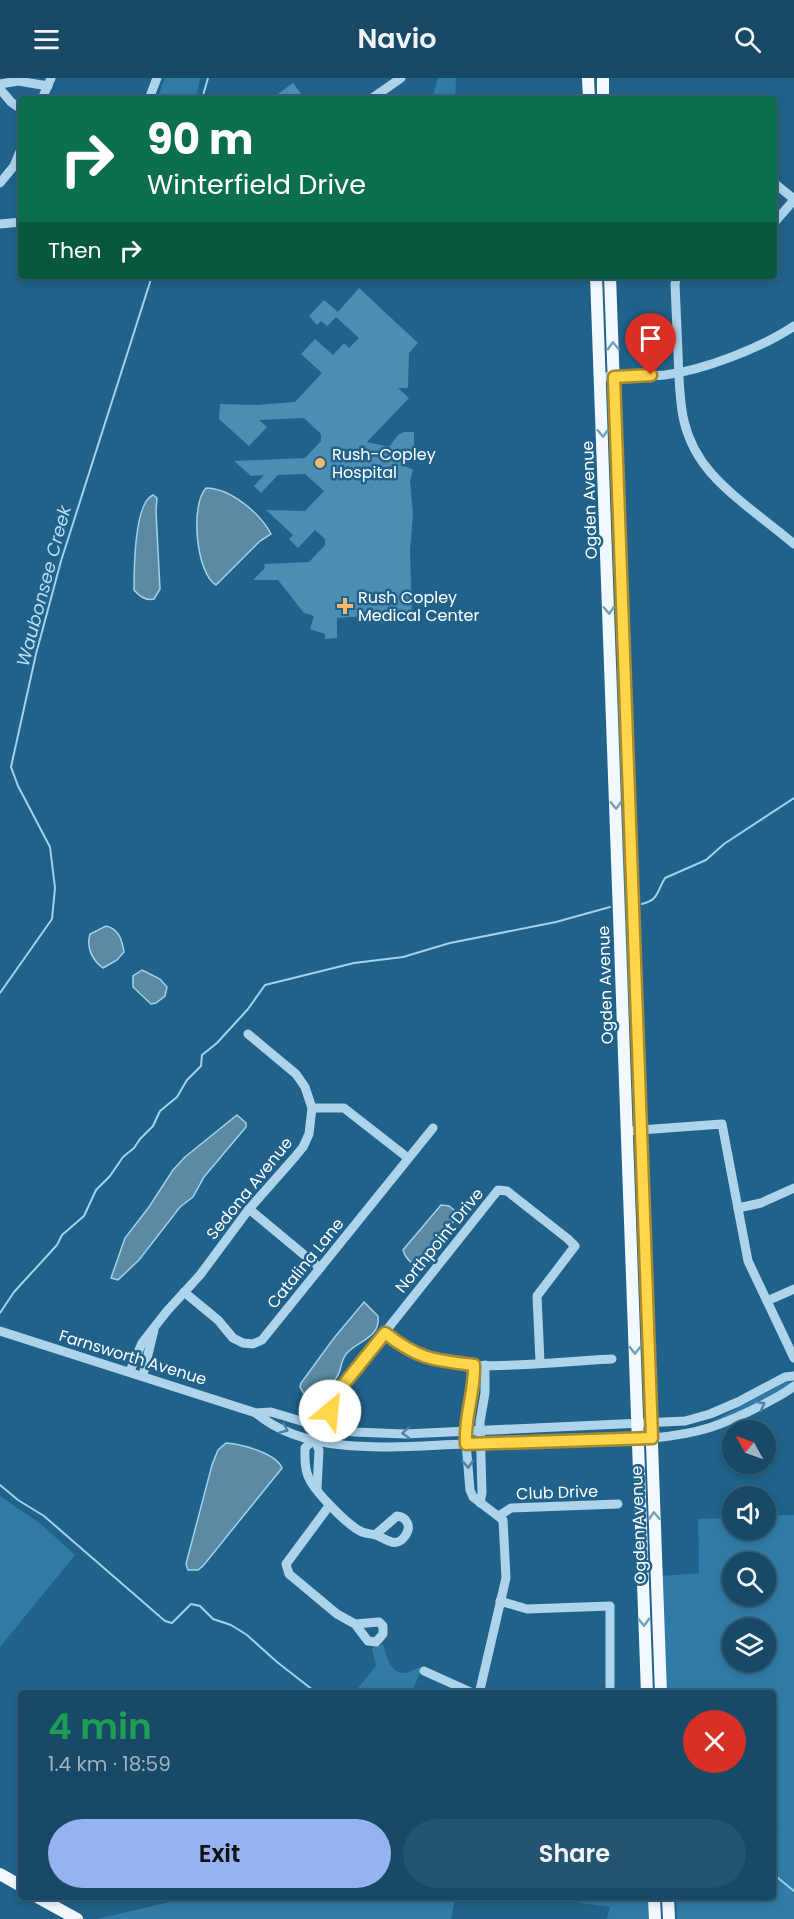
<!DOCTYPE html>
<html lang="en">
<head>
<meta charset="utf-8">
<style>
	:root { --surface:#184a68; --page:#255471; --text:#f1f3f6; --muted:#9fb3c0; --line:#36627c; --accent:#95b2f1 }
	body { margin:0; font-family:Poppins,sans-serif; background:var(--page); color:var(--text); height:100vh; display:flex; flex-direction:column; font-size:22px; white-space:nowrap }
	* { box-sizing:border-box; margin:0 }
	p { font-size:20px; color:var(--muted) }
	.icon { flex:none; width:33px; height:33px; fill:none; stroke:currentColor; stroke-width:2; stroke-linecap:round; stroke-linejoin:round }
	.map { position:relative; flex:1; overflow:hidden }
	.details { position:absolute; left:18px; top:1612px; width:758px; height:210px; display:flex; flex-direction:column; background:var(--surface); border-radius:6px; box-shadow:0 3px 9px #0003,0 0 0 2px var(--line) }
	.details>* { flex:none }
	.top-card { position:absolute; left:18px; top:18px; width:759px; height:183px; border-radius:6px; box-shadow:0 3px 9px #0003,0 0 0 2px var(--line); background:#0b6e4f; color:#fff; overflow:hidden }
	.needle { width:39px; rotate:310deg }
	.controls { position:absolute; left:722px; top:1342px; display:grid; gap:12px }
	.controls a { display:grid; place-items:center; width:54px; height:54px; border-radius:50%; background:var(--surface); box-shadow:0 3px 9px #0003,0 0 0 2px var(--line); font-size:30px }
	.pin { position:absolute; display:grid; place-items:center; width:51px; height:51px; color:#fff; margin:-62px -26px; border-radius:50% 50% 50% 0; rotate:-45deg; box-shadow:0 0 6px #0007 }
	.pin .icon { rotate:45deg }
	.me { position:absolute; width:66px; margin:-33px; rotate:28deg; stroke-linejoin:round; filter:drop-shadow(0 0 4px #0008) }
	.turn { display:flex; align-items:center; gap:21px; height:126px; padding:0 30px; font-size:27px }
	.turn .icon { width:78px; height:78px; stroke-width:2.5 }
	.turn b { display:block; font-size:42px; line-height:51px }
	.then { display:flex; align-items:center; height:57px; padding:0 30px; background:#0003; gap:12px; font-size:22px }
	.round { display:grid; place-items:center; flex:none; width:63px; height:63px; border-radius:32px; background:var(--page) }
	.summary { display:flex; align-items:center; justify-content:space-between; height:102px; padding:0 30px }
	h1 { font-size:36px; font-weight:600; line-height:45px; color:#1e9e55 }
	.button { display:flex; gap:12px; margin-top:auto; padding:12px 30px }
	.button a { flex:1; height:69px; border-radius:36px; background:var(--accent); color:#111; font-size:24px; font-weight:600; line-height:69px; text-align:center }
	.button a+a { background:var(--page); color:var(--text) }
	header { display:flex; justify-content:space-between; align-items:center; height:78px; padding:0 30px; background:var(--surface); font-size:27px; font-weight:600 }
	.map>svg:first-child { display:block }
</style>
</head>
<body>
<header><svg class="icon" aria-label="menu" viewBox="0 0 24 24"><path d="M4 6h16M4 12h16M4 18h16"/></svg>Navio<svg class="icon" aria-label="search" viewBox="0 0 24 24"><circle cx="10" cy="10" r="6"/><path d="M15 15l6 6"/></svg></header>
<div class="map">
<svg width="794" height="1841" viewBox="0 0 794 1841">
	<rect width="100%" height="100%" fill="#20628a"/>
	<g fill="#317ca6" fill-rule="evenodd">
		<polygon points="165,0 200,0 196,21 157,21"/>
		<polygon points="438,0 456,0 455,21 432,21"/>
		<polygon points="614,565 621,636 633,980 627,911"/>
		<polygon points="786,1304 793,1305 725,1341 679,1354 706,1347"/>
		<polygon points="0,1418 41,1446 75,1477 0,1569"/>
		<path d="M794,1437V1841H677L676,1820H772L773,1752L780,1753L773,1747L772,1616L666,1615L662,1498L699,1495L698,1441L732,1440V1452H765V1438ZM732,1485H765V1518H732ZM732,1551H765V1584H732Z"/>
		<path d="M383,1566C387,1579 391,1600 409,1594C415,1592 417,1589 423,1589L411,1615L353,1616L376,1588L372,1570Z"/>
		<polygon points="187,1820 455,1820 451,1841 97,1841"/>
		<polygon points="545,1820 649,1820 649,1841 607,1841 610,1829"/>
	</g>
	<g fill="#5c8aa5" stroke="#a0d2ec" stroke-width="1.5">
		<path d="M206,410C230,410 260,435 271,456L260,463L216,507C196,495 190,427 206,410Z"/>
		<path d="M153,417L157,420L156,433L160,511L154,521C146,523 139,518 134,512C134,493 134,425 153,417Z"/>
		<path d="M106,848C119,851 122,862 124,874L117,882L103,890C92,882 86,869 90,856Z"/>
		<polygon points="142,892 160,901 167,909 165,918 156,925 151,926 133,909 133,898"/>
		<polygon points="237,1037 246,1045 246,1049 204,1099 193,1119 180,1129 139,1182 118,1202 111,1200 125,1160 149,1129 173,1092 185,1079"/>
		<path d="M441,1127L449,1128L454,1132L456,1141C450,1148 441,1156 438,1164C433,1174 431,1181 421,1188C412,1187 406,1181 403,1172Z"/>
		<path d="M364,1224L378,1238C381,1260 357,1263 347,1275C342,1281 342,1284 340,1292C336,1306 318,1319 304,1316L300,1309L301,1305L334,1260Z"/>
		<path d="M226,1365C241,1366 276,1375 282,1390L203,1488L198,1492H188L186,1486L212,1387L218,1372Z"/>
	</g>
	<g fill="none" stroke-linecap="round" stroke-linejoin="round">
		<g stroke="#a0d2ec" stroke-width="2">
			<polyline points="202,21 208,0"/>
			<path d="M642,826C659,822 657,813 665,800L706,782L724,766L794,720"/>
			<polyline points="0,915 52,841 55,810 50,769 18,708 11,689 36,576 61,483 152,198"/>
			<polyline points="0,1235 14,1214 57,1167 62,1157 84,1138 96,1112 110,1098 123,1079 134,1070 140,1061 153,1048 160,1033 177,1019 187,1002 201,988 202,977 217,965 248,931 265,907 354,885 403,879 450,865 556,844 610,829"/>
			<polyline points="0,1407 18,1422 44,1438 165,1543 172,1545 191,1526 200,1528 213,1541 231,1547 247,1557 277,1584 318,1616"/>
			<polyline points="772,1795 794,1813"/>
		</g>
	</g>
	<g fill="#4d8db4">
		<polygon points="293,5 305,21 271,21"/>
		<polygon points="359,210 418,265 409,275 408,310 398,310 409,320 367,364 389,369 398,357 404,354 414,354 414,373 405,379 403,387 413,392 410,403 413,437 410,472 412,543 367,545 366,538 337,540 337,560 325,561 325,556 310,551 314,538 304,535 278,502 253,502 265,490 264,486 309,484 325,467 325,461 315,452 298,470 289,461 293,457 266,432 305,433 324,413 305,396 278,397 261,415 254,408 264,397 251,398 234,383 305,380 321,363 321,356 304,340 259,342 267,349 249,368 219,341 220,326 256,327 295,324 322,295 301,276 315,261 333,277 344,265 349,270 359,260 336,239 327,248 321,243 317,247 309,238 324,222 338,234"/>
	</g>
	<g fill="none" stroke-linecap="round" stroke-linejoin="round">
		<g stroke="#add4eb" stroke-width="9">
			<polyline points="0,6 18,3 48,8"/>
			<polyline points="0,11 11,24 21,31"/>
			<polyline points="42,21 51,0"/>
			<polyline points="149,21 157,0"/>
			<polyline points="371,21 401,0"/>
			<polyline points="0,105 14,88 21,71"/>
			<polyline points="774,105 794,121"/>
			<polyline points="774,145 794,122"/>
			<polyline points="0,146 21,144"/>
			<path d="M677,198L675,206C676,229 677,252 678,275C680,321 678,357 711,395C734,421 767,443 794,466"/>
			<path d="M600,299C621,298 644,299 665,297C704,292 761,270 794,248"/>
			<polyline points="312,1030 344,1030 408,1080"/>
			<polyline points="627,1053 722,1046 748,1183 794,1280"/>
			<polyline points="738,1130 761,1125 794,1110"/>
			<polyline points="249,1131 320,1190"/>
			<polyline points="184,1214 218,1242 233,1260 243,1265 253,1266 262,1262 433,1050"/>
			<polyline points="767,1223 794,1211"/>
			<polyline points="0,1253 256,1335 271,1334 311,1346 354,1354 405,1356 685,1343 710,1336 738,1324 785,1299 794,1298"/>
			<path d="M385,1255C397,1264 409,1275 424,1279C472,1296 559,1283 612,1281"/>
			<polyline points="474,1287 475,1306 465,1353 470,1412 473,1419 503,1442 506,1500 479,1616"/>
			<polyline points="130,1293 142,1265 167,1233 200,1197 249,1131 294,1080 303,1069 309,1056 312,1030 305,1009 296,996 248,956"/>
			<polyline points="143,1297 154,1252"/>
			<path d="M256,1335C308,1380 401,1368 464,1366C527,1364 590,1359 652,1360C699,1356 724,1347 766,1325C775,1320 786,1315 794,1308"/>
			<polyline points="311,1346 322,1339 331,1322 498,1112 507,1113 568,1161 575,1168 537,1218 540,1284"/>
			<path d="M317,1348L314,1361L305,1370C305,1379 304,1388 308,1398C313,1412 348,1448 362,1454C367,1456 372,1456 376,1457C387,1461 396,1471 405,1458C412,1449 407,1439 397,1438L375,1457"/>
			<polyline points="314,1361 319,1372 317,1410"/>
			<polyline points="480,1425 482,1415 480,1344 485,1315 485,1287"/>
			<polyline points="329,1428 286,1486 289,1496 337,1536 355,1546 368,1563 376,1564 383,1556 383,1548 379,1544 355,1546"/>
			<polyline points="500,1437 511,1430 618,1426"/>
			<polyline points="500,1523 527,1531 610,1528 610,1616"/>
			<polyline points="424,1593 475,1616"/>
		</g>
		<g stroke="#f1f9fe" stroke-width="12">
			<polyline points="588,0 589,21"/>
			<polyline points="603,0 603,21"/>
			<polyline points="596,198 647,1616"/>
			<polyline points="610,198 661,1616"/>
			<polyline points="0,1796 21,1808"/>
			<polyline points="39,1820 77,1841"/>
			<polyline points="654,1820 655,1841"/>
			<polyline points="668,1820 669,1841"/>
		</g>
	</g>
	<defs><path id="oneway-chevron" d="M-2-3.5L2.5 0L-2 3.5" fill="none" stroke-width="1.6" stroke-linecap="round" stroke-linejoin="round" transform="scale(1.5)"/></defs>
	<g stroke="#749eb8">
		<use href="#oneway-chevron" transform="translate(613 268) rotate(-92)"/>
		<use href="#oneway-chevron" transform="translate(603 355) rotate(88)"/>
		<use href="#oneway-chevron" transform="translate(609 532) rotate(88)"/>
		<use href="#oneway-chevron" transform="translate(616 727) rotate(88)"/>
		<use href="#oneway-chevron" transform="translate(635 1272) rotate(89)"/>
		<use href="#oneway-chevron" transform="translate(654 1438) rotate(-92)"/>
		<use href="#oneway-chevron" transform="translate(644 1544) rotate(88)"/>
	</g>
	<g stroke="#4a84a7">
		<use href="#oneway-chevron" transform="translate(761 1327) rotate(-28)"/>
		<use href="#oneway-chevron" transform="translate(284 1351) rotate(23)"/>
		<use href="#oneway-chevron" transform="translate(406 1355) rotate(178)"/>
		<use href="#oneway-chevron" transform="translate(468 1386) rotate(86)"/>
	</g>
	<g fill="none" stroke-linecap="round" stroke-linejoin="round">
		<defs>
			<path id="route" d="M330,1333L331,1322L385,1255C418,1281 433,1282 474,1287C475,1314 464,1339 466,1366L652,1360L614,299L651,297"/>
		</defs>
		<use href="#route" stroke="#a68a30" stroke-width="15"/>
		<use href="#route" stroke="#ffd54a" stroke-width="10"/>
	</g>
	<g fill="#f8b76d" stroke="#20628a" stroke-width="2">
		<circle cx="320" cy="385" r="6"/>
		<path d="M342 519h6v6h6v6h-6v6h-6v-6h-6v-6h6z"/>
	</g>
	<g text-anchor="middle" stroke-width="5" stroke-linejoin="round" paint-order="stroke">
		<g font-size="16" fill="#fff" stroke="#20628a" text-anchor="start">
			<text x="332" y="382">Rush-Copley<tspan x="332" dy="18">Hospital</tspan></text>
			<text x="358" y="525">Rush Copley<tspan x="358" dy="18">Medical Center</tspan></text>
		</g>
		<g font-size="16" fill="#fff" stroke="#20628a">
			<text transform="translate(589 422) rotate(-92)" y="6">Ogden Avenue</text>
			<text transform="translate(605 907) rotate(-92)" y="6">Ogden Avenue</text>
			<text transform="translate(249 1110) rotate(-51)" y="6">Sedona Avenue</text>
			<text transform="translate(439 1162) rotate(-51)" y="6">Northpoint Drive</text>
			<text transform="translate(305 1185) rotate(-51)" y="6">Catalina Lane</text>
			<text transform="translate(133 1279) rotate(17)" y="6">Farnsworth Avenue</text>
			<text transform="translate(557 1414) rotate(-2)" y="6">Club Drive</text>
			<text transform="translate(638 1447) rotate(-92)" y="6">Ogden Avenue</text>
		</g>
		<g font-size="18" font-style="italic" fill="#b8def2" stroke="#20628a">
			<text transform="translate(44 508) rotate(-75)" y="6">Waubonsee Creek</text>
		</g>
	</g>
</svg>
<div class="controls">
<a><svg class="needle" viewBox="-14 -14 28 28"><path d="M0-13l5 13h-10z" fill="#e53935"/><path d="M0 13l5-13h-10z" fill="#9fb3c0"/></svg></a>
<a><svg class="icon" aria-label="sound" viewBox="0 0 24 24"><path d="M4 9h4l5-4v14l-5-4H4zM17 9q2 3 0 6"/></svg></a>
<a><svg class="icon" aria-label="search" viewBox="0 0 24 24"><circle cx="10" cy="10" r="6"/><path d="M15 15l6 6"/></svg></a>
<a><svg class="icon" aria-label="layers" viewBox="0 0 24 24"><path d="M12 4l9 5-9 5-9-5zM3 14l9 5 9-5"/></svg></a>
</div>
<div class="pin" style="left:651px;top:297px;background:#d93025"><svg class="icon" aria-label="arrive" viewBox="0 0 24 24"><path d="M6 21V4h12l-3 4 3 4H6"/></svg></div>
<svg class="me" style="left:330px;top:1333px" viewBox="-20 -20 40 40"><circle r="19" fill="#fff"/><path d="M0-13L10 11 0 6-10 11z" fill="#ffd54a"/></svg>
<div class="top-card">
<div class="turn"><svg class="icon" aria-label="right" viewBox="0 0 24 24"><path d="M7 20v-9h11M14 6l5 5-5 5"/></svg><div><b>90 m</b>Winterfield Drive</div></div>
<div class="then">Then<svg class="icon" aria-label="right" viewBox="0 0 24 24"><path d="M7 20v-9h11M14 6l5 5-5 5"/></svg></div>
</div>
<section class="details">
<div class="summary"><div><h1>4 min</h1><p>1.4 km · 18:59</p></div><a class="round" style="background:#d93025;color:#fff"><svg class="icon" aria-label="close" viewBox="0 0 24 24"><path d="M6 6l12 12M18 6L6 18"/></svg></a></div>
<div class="button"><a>Exit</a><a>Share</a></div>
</section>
</div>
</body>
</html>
